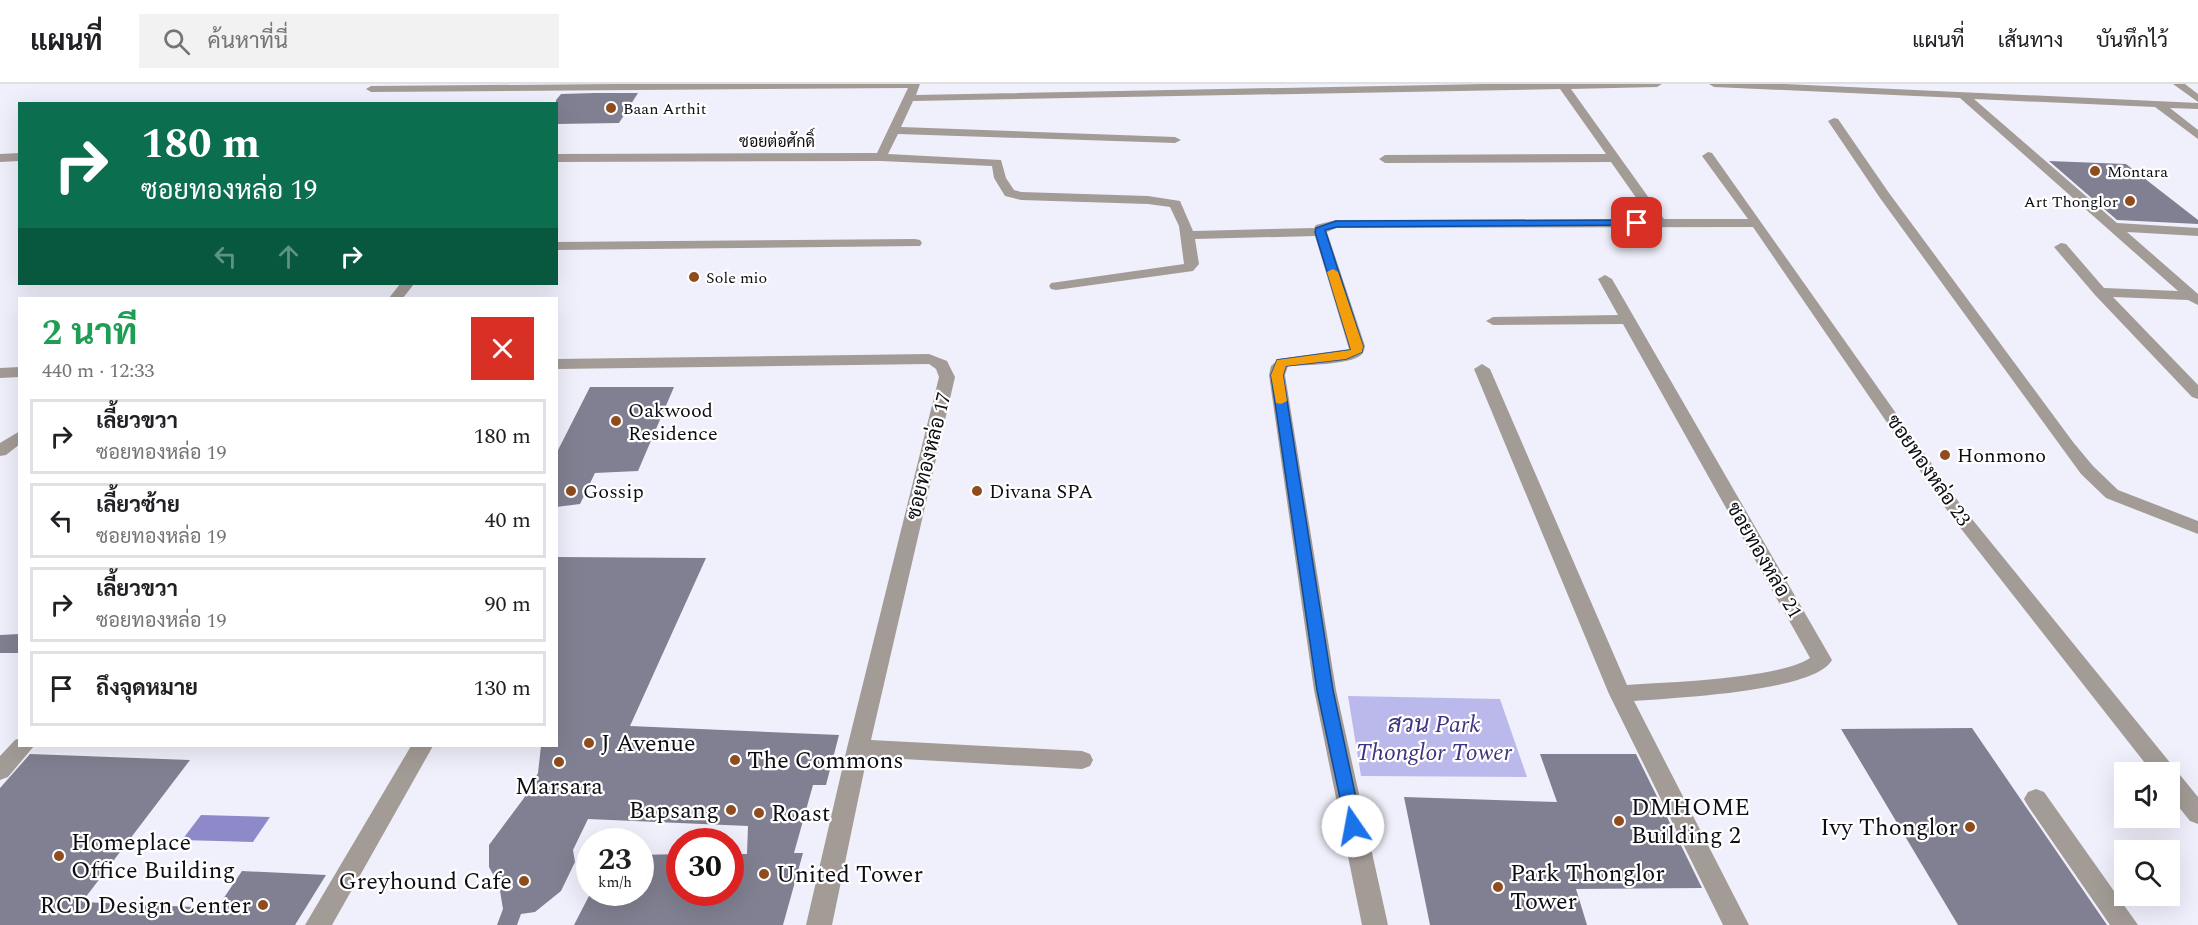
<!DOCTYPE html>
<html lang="th">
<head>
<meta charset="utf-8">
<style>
	:root { --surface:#fff; --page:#f2f2f2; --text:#202124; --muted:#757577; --line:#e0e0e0 }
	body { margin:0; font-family:Spectral,Sarabun,serif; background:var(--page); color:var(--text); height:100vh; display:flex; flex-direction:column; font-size:22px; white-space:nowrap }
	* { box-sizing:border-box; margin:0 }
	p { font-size:20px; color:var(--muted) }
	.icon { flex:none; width:33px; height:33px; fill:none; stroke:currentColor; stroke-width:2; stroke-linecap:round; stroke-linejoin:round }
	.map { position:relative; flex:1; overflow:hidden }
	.drawer { position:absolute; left:18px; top:213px; width:540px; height:450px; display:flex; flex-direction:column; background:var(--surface); border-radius:0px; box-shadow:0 6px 24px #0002 }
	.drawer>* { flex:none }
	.banner { position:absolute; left:18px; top:18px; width:540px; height:183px; border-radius:0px; box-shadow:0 6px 24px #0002; background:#0b6e4f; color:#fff; overflow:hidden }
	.buttons { position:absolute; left:2114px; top:678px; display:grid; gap:12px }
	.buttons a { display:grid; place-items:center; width:66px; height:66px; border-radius:0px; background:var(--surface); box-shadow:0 6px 24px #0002; font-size:30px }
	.speed { position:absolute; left:576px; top:744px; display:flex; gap:12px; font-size:30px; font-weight:700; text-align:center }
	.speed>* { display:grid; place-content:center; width:78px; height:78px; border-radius:50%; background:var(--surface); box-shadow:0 6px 24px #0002; line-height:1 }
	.speed small { font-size:15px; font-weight:400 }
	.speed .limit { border:9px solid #d22; background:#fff; color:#111 }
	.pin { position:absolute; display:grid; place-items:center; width:51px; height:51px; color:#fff; margin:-26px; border-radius:12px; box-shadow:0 3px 9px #0006 }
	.me { position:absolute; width:66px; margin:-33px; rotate:348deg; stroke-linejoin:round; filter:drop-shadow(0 0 4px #0008) }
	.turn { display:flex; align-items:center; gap:21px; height:126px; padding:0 24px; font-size:27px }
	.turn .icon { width:78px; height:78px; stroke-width:2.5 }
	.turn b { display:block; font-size:42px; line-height:51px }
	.lanes { display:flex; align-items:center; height:57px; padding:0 24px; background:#0003; justify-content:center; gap:30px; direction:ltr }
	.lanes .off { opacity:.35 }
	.round { display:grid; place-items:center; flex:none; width:63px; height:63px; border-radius:0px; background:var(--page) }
	.headline { display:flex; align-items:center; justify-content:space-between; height:102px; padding:0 24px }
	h1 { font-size:36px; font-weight:700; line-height:45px; color:#1e9e55 }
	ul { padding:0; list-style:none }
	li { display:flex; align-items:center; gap:18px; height:75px; margin:0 12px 9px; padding:0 12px; border:3px solid var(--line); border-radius:0px }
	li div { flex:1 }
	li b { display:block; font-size:22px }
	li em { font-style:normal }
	header { display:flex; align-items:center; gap:36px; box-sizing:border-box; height:84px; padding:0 30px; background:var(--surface); border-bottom:2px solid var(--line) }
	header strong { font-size:28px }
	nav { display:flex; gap:33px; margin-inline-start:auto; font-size:21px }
	.search { width:420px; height:54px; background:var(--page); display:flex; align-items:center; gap:15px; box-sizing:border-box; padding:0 21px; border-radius:0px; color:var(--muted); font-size:22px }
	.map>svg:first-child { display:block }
</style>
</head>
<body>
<header>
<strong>แผนที่</strong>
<div class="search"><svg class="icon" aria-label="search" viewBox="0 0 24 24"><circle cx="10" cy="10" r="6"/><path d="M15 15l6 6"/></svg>ค้นหาที่นี่</div>
<nav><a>แผนที่</a><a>เส้นทาง</a><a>บันทึกไว้</a></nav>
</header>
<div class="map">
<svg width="2198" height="841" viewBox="0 0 2198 841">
	<rect width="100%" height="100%" fill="#f0f0fc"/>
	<polygon fill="#bbb9eb" points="1348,612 1500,615 1527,693 1361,692"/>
	<polygon fill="#8e8aca" points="201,731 270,733 253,758 182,756"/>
	<g fill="#808092">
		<polygon points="594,9 638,9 619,39 556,40 556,16 561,10"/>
		<polygon points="2049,77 2126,80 2198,136 2198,140 2117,136"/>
		<polygon points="590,303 674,303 638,387 595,389 580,420 556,423 556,370"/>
		<polygon points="556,473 706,474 630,642 839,651 826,701 813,701 794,769 803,769 783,841 574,841 591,808 640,808 640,771 680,770 680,808 730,808 730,770 747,770 748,742 588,735 573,766 575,778 561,807 535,828 521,830 517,841 497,841 503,825 499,801 489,783 489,761 524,714 538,689 541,662 556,662"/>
		<polygon points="20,550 20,569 0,569 0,551"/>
		<polygon points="1972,644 2026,723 2107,841 1958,841 1841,645"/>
		<polygon points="30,670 190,676 82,818 217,824 242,787 326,791 295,841 0,841 0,704"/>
		<polygon points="1540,670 1636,670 1702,804 1576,805 1587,841 1430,841 1404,713 1557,718"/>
	</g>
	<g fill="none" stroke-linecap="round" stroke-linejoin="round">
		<g fill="#a39b96" fill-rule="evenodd">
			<path d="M615,0H920L916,11L1485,0H1662L1657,3L1571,5L1664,135H1748L1702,72L1708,68L1712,69L1963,424L2198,713V740L2190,737L2169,711V688H2152L1951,432L1753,143L1336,144L1327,148L1365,262C1364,265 1364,269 1361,271C1350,281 1304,281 1288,282L1285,291L1336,606L1388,841H1362L1314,606L1269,291L1271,282L1279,275L1349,265L1315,152L1195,155L1199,180L1193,187L1056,206L1051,205L1049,202L1051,199L1184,180L1179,142L1170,123L1148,120L1021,116L1005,112L994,94L992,82L881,77L556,78V70L877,69L908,4L371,8L366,5L371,2ZM1560,5L1606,70L1385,71L1379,75L1385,79L1611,78L1651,135L1336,136L1316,141L1314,144L1193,147L1180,117L1148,112L1021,108L1014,106L1006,94L1001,76L888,70L898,50L1175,59L1181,56L1175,53L901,43L913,17Z"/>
			<polygon points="1709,0 1785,0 2198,19 2198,25 2170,24 2198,46 2198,55 2155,23 1974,15 2117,139 2198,144 2198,152 2127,148 2198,210 2198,221 2188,216 2113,213 2198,301 2198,315 2192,313 2095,211 2054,163 2061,159 2066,160 2104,204 2178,207 1960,14 1714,3"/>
			<polygon points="2173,0 2185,0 2198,10 2198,18"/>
			<polygon points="1834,34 1838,35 1889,109 2073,358 2093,382 2118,406 2198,437 2198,450 2106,414 2081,390 1880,114 1828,37"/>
			<polygon points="20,69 20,77 0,78 0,70"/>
			<polygon points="915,155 920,156 922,159 920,162 556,166 556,158"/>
			<path d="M1605,191L1612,195L1832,576C1815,608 1672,614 1634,617L1749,841H1723L1609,610L1474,285L1482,280L1490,285L1627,601C1669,598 1778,595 1810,574L1623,240L1493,241L1486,237L1493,233L1618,231L1598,195Z"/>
			<polygon points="400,200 414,200 403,214 389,214"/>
			<polygon points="929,270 947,277 955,293 871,656 1082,667 1090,670 1093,676 1090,682 1082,685 867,673 832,841 806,841 847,664 939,293 936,285 929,280 556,285 556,275"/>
			<polygon points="20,283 20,293 0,294 0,284"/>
			<polygon points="20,347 20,360 6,371 0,372 0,359"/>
			<polygon points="20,654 20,662 34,662 8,693 0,696 0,672 15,656"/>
			<polygon points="411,662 433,662 332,841 305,841"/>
			<polygon points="2036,705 2044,708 2138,841 2110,841 2028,722 2024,715 2028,708"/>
		</g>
	</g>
	<polygon fill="#1a73e8" stroke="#114b97" stroke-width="1.5" points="1637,136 1642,139 1640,141 1337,143 1325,146 1363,262 1362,268 1346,275 1286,282 1283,291 1333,606 1362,742 1360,747 1353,750 1347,747 1317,606 1271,291 1277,276 1351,266 1315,148 1316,144 1336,137"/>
	<polygon fill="#f59e0b" points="1333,185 1338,188 1363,262 1362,268 1346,275 1286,282 1283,291 1287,317 1281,320 1276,319 1271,291 1277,276 1351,266 1327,188"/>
	<g fill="#8f4c1d" stroke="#fff" stroke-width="2">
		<circle cx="611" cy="24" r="6"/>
		<circle cx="2095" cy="87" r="6"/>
		<circle cx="2130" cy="117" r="6"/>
		<circle cx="694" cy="193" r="6"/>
		<circle cx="616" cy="337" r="6"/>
		<circle cx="1945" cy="371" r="6"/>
		<circle cx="571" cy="407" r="6"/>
		<circle cx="977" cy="407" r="6"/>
		<circle cx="589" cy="659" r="6"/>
		<circle cx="735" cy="676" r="6"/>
		<circle cx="559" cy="678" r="6"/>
		<circle cx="731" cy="726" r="6"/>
		<circle cx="759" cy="729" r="6"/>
		<circle cx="1619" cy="737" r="6"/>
		<circle cx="1970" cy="743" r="6"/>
		<circle cx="59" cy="772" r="6"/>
		<circle cx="764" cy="790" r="6"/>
		<circle cx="524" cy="797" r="6"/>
		<circle cx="1498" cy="803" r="6"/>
		<circle cx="263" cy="821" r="6"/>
	</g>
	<g text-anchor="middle" stroke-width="4.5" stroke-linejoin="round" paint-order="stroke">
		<g font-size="16" fill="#0d0d13" stroke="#fff" text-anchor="start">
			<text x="623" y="30">Baan Arthit</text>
			<text x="2107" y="93">Montara</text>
			<text x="2118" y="123" text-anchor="end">Art Thonglor</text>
			<text x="706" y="199">Sole mio</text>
		</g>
		<g font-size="16" fill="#0d0d13" stroke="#fff">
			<text x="777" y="63">ซอยต่อศักดิ์</text>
		</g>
		<g font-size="20" fill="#0d0d13" stroke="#fff" text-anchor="start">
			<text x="628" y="333">Oakwood<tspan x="628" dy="23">Residence</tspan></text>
			<text x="1957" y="378">Honmono</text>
			<text x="583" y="414">Gossip</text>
			<text x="989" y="414">Divana SPA</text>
		</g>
		<g font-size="20" fill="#0d0d13" stroke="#fff">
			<text transform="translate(928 372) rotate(-76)" y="7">ซอยทองหล่อ 17</text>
			<text transform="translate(1929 386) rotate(55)" y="7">ซอยทองหล่อ 23</text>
			<text transform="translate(1765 476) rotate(60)" y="7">ซอยทองหล่อ 21</text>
		</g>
		<g font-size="24" font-style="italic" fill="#40337f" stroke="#fff">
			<text x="1434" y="648">สวน Park<tspan x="1434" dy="28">Thonglor Tower</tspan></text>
		</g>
		<g font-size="24" fill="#0d0d13" stroke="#fff" text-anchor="start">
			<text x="601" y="667">J Avenue</text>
			<text x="747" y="684">The Commons</text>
			<text x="559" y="710" text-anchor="middle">Marsara</text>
			<text x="1631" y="731">DMHOME<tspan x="1631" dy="28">Building 2</tspan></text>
			<text x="719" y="734" text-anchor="end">Bapsang</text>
			<text x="771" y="737">Roast</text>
			<text x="1958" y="751" text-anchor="end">Ivy Thonglor</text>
			<text x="71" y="766">Homeplace<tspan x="71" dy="28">Office Building</tspan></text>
			<text x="1510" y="797">Park Thonglor<tspan x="1510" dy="28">Tower</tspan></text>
			<text x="776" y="798">United Tower</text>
			<text x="512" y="805" text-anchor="end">Greyhound Cafe</text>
			<text x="251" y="829" text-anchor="end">RCD Design Center</text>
		</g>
	</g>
</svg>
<div class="buttons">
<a><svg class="icon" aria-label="sound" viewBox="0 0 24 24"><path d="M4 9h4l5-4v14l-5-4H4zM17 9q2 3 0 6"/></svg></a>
<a><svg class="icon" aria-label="search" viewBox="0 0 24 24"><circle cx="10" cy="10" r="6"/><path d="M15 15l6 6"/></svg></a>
</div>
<div class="speed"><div>23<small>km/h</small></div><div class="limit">30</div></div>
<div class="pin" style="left:1637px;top:139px;background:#d93025"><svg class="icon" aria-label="arrive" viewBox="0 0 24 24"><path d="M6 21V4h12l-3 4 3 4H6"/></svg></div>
<svg class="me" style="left:1353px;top:742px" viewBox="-20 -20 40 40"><circle r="19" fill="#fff"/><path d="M0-13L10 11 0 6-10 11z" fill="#1a73e8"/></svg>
<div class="banner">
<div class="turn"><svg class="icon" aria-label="right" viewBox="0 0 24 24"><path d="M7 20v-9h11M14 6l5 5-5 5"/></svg><div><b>180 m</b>ซอยทองหล่อ 19</div></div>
<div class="lanes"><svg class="icon off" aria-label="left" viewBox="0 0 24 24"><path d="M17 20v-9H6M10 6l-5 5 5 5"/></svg><svg class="icon off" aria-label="ahead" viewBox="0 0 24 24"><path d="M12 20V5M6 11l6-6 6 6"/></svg><svg class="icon" aria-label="right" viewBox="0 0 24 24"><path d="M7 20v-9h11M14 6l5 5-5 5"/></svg></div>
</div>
<section class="drawer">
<div class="headline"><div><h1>2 นาที</h1><p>440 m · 12:33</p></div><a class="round" style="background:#d93025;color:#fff"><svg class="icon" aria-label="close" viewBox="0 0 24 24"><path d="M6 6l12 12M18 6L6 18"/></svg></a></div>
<ul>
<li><svg class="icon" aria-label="right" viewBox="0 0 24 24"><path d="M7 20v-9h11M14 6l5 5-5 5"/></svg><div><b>เลี้ยวขวา</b><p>ซอยทองหล่อ 19</p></div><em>180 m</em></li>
<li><svg class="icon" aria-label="left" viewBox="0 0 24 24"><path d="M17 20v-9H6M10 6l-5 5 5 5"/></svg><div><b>เลี้ยวซ้าย</b><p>ซอยทองหล่อ 19</p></div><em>40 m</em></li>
<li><svg class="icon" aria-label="right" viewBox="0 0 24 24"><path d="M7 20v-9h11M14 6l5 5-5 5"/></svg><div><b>เลี้ยวขวา</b><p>ซอยทองหล่อ 19</p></div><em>90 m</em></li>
<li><svg class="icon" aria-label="arrive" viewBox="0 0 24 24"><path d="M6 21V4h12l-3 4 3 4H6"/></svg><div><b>ถึงจุดหมาย</b></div><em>130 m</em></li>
</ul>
</section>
</div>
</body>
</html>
